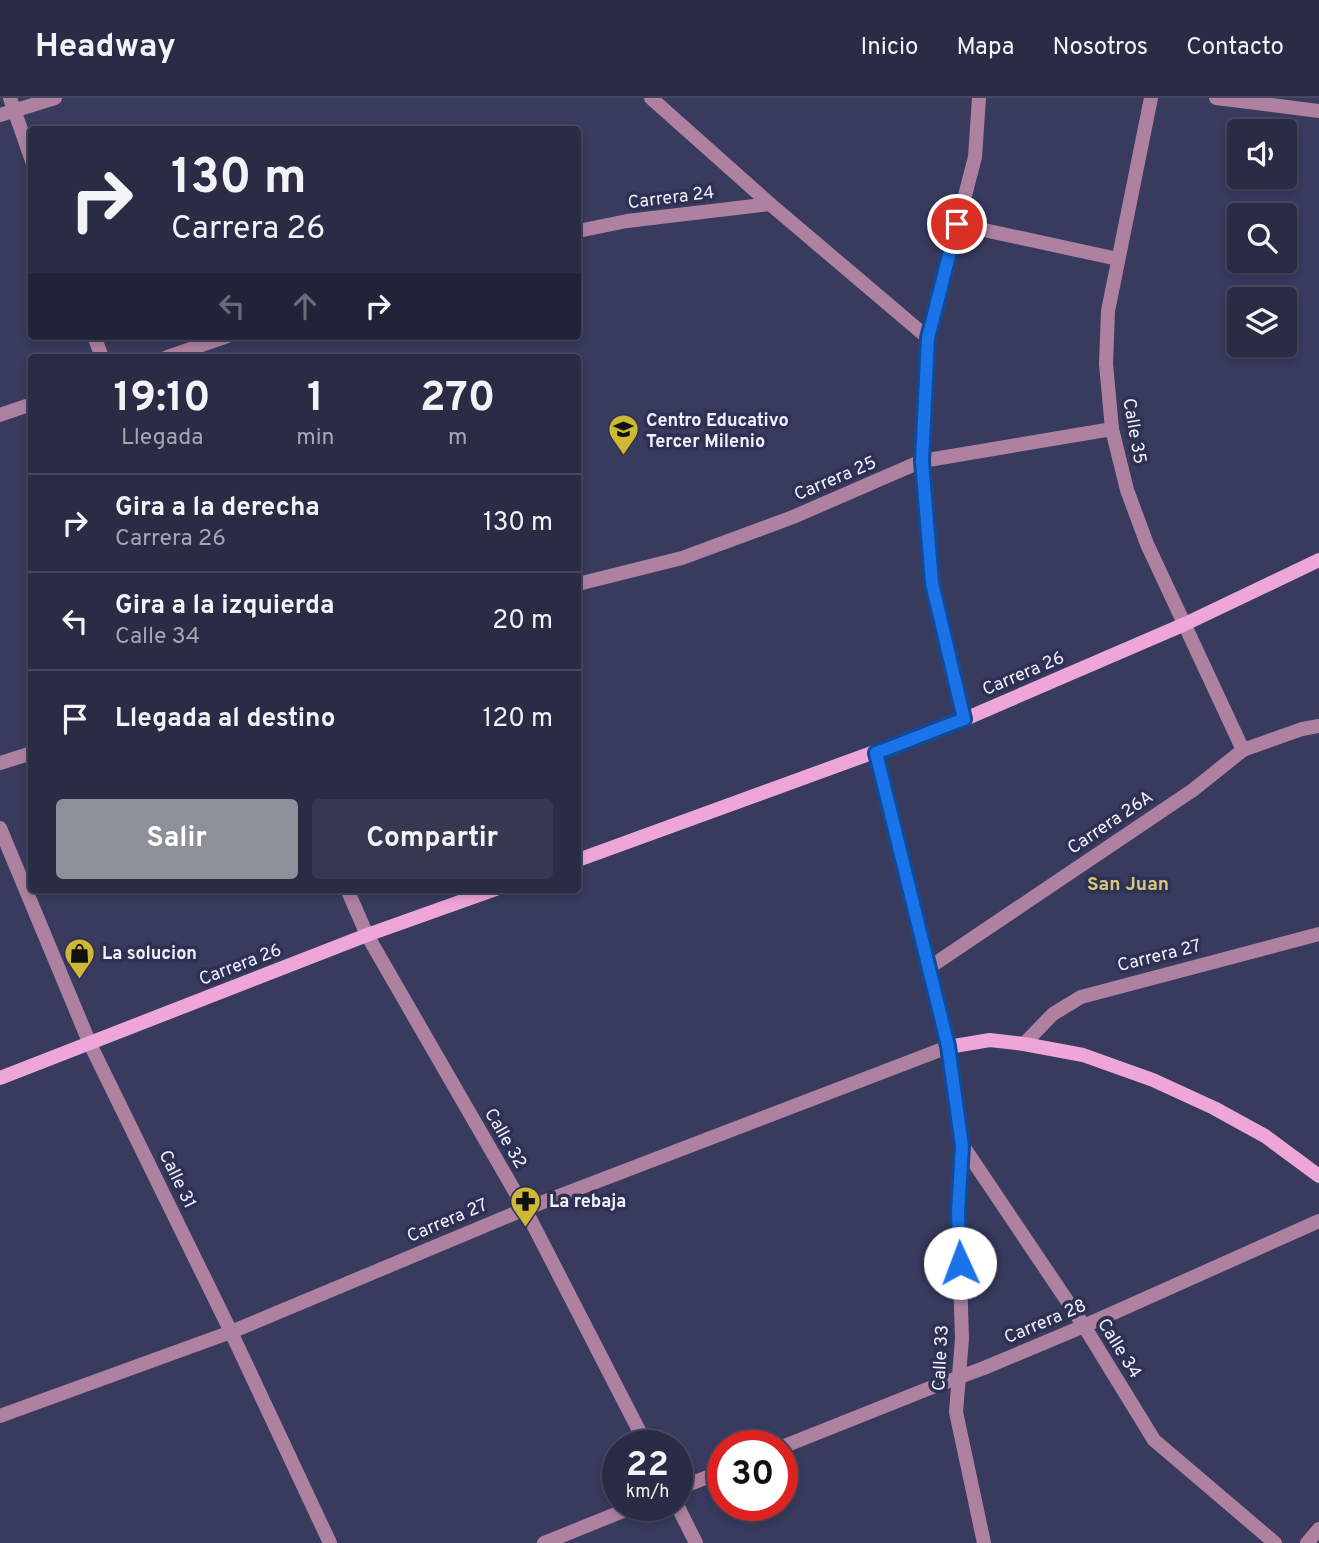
<!DOCTYPE html>
<html lang="es">
<head>
<meta charset="utf-8">
<style>
	:root { --surface:#2a2c46; --page:#363851; --text:#f1f3f6; --muted:#a5a7b3; --line:#46485f; --accent:#8c9099 }
	body { margin:0; font-family:Overpass,sans-serif; background:var(--page); color:var(--text); height:100vh; display:flex; flex-direction:column; font-size:26px; white-space:nowrap }
	* { box-sizing:border-box; margin:0 }
	p { font-size:23px; color:var(--muted) }
	.icon { flex:none; width:38px; height:38px; fill:none; stroke:currentColor; stroke-width:2; stroke-linecap:round; stroke-linejoin:round }
	.map { position:relative; flex:1; overflow:hidden }
	.details { position:absolute; left:28px; top:256px; width:553px; height:539px; display:flex; flex-direction:column; background:var(--surface); border-radius:7px; box-shadow:0 4px 10px #0003,0 0 0 2px var(--line) }
	.details>* { flex:none }
	.guide { position:absolute; left:28px; top:28px; width:553px; height:214px; border-radius:7px; box-shadow:0 4px 10px #0003,0 0 0 2px var(--line); background:#2a2c46; color:var(--text); overflow:hidden }
	.controls { position:absolute; left:1227px; top:21px; display:grid; gap:14px }
	.controls a { display:grid; place-items:center; width:70px; height:70px; border-radius:7px; background:var(--surface); box-shadow:0 4px 10px #0003,0 0 0 2px var(--line); font-size:35px }
	.speed { position:absolute; left:602px; top:1332px; display:flex; gap:14px; font-size:35px; font-weight:700; text-align:center }
	.speed>* { display:grid; place-content:center; width:91px; height:91px; border-radius:50%; background:var(--surface); box-shadow:0 4px 10px #0003,0 0 0 2px var(--line); line-height:1 }
	.speed small { font-size:18px; font-weight:400 }
	.speed .limit { border:10px solid #d22; background:#fff; color:#111 }
	.pin { position:absolute; display:grid; place-items:center; width:60px; height:60px; color:#fff; margin:-30px; border:4px solid #fff; border-radius:50%; box-shadow:0 2px 7px #0007 }
	.me { position:absolute; width:77px; margin:-38px; rotate:358deg; stroke-linejoin:round; filter:drop-shadow(0 0 5px #0008) }
	.turn { display:flex; align-items:center; gap:24px; height:147px; padding:0 28px; font-size:32px }
	.turn .icon { width:91px; height:91px; stroke-width:2.5 }
	.turn b { display:block; font-size:49px; line-height:60px }
	.lanes { display:flex; align-items:center; height:66px; padding:0 28px; background:#0003; justify-content:center; gap:35px; direction:ltr }
	.lanes .off { opacity:.35 }
	.eta { display:flex; justify-content:space-evenly; align-items:center; height:119px; text-align:center }
	.eta b { font-size:42px; font-weight:700; line-height:49px }
	.button { display:flex; gap:14px; margin-top:auto; padding:14px 28px }
	.button a { flex:1; height:80px; border-radius:7px; background:var(--accent); color:#fff; font-size:28px; font-weight:700; line-height:80px; text-align:center }
	.button a+a { background:var(--page); color:var(--text) }
	ul { padding:0; list-style:none }
	li { display:flex; align-items:center; gap:21px; height:98px; padding:0 28px; border-top:2px solid var(--line) }
	li div { flex:1 }
	li b { display:block; font-size:26px }
	li em { font-style:normal }
	header { display:flex; align-items:center; gap:42px; box-sizing:border-box; height:98px; padding:0 35px; background:var(--surface); border-bottom:2px solid var(--line) }
	header strong { font-size:33px }
	nav { display:flex; gap:38px; margin-inline-start:auto; font-size:24px }
	.map>svg:first-child { display:block }
</style>
</head>
<body>
<header>
<strong>Headway</strong>
<nav><a>Inicio</a><a>Mapa</a><a>Nosotros</a><a>Contacto</a></nav>
</header>
<div class="map">
<svg width="1319" height="1445" viewBox="0 0 1319 1445">
	<rect width="100%" height="100%" fill="#383b5e"/>
	<g fill="none" stroke-linecap="round" stroke-linejoin="round">
		<g stroke="#af81a1" stroke-width="14">
			<polyline points="10,0 32,63"/>
			<polyline points="651,0 770,106 928,240"/>
			<polyline points="1151,0 1108,213 1106,266 1112,331 1127,392 1147,446 1243,652"/>
			<polyline points="1216,0 1319,13"/>
			<polyline points="0,17 55,0"/>
			<polyline points="956,126 1118,161"/>
			<polyline points="578,133 627,123 770,106"/>
			<polyline points="94,238 102,259"/>
			<polyline points="167,259 228,238"/>
			<polyline points="0,317 32,306"/>
			<polyline points="578,486 682,460 793,419 922,363 1112,331"/>
			<polyline points="965,621 932,485 922,363 928,240 975,59 979,0"/>
			<polyline points="0,665 32,655"/>
			<polyline points="0,730 90,946 231,1234 330,1445"/>
			<polyline points="347,791 367,837 525,1111 647,1348"/>
			<polyline points="930,869 1193,692 1243,652 1302,631 1319,628"/>
			<polyline points="1024,946 1053,916 1081,899 1319,836"/>
			<polyline points="963,1048 1084,1228 1154,1342 1275,1445"/>
			<polyline points="984,1270 1084,1228 1319,1123"/>
			<polyline points="0,1318 231,1234 525,1111 948,949 963,1048 958,1113 962,1241 956,1314 984,1445"/>
			<polyline points="782,1349 930,1290"/>
			<polyline points="677,1391 723,1373"/>
			<polyline points="677,1407 696,1445"/>
			<polyline points="544,1445 638,1407"/>
			<polyline points="1307,1445 1319,1431"/>
		</g>
		<g stroke="#eea5d8" stroke-width="14">
			<polyline points="875,655 948,949 990,942 1024,946 1083,957 1153,982 1214,1010 1265,1038 1319,1078"/>
			<polyline points="578,762 965,621 1185,526 1319,462"/>
			<polyline points="0,980 367,837 496,791"/>
		</g>
		<polyline stroke="#af81a1" stroke-width="14" points="930,1290 984,1270"/>
	</g>
	<g fill="none" stroke-linecap="round" stroke-linejoin="round">
		<defs>
			<polyline id="route" points="957,126 928,240 922,363 932,485 964,621 876,655 948,948 962,1048 958,1114 960,1165"/>
		</defs>
		<use href="#route" stroke="#114b97" stroke-width="18"/>
		<use href="#route" stroke="#1a73e8" stroke-width="12"/>
	</g>
	<defs>
		<symbol id="school-pin" viewBox="-11 -11 22 30"><path d="M0 17L-7.5 6A9.5 9.5 0 1 1 7.5 6Z" fill="#d0b837" stroke="#2e3153"/><path d="M0-5L7-2L0 1L-7-2ZM-4 1L0 2.5L4 1V4Q0 6-4 4Z" fill="#111"/></symbol>
		<symbol id="shop-pin" viewBox="-11 -11 22 30"><path d="M0 17L-7.5 6A9.5 9.5 0 1 1 7.5 6Z" fill="#d0b837" stroke="#2e3153"/><path d="M-5-2.5h2.3a2.7 3.5 0 0 1 5.4 0H5L5.5 6h-11ZM-1.5-2.5h3a1.5 2.3 0 0 0-3 0Z" fill="#111"/></symbol>
		<symbol id="pharmacy-pin" viewBox="-11 -11 22 30"><path d="M0 17L-7.5 6A9.5 9.5 0 1 1 7.5 6Z" fill="#d0b837" stroke="#2e3153"/><path d="M-2-6h4v4h4v4h-4v4h-4v-4h-4v-4h4Z" fill="#111"/></symbol>
	</defs>
	<g fill-rule="evenodd">
		<use href="#school-pin" x="606" y="314" width="35" height="47"/>
		<use href="#shop-pin" x="62" y="838" width="35" height="47"/>
		<use href="#pharmacy-pin" x="508" y="1086" width="35" height="47"/>
	</g>
	<g text-anchor="middle" stroke-width="7" stroke-linejoin="round" paint-order="stroke">
		<g font-size="18" fill="#eff1fe" stroke="#2e3153">
			<text transform="translate(671 99) rotate(-7)" y="6">Carrera 24</text>
			<text transform="translate(1135 333) rotate(80)" y="6">Calle 35</text>
			<text transform="translate(835 380) rotate(-23)" y="6">Carrera 25</text>
			<text transform="translate(1023 575) rotate(-23)" y="6">Carrera 26</text>
			<text transform="translate(1110 724) rotate(-34)" y="6">Carrera 26A</text>
			<text transform="translate(1159 857) rotate(-14)" y="6">Carrera 27</text>
			<text transform="translate(240 866) rotate(-21)" y="6">Carrera 26</text>
			<text transform="translate(506 1040) rotate(60)" y="6">Calle 32</text>
			<text transform="translate(178 1081) rotate(64)" y="6">Calle 31</text>
			<text transform="translate(447 1122) rotate(-23)" y="6">Carrera 27</text>
			<text transform="translate(1045 1223) rotate(-23)" y="6">Carrera 28</text>
			<text transform="translate(1120 1250) rotate(58)" y="6">Calle 34</text>
			<text transform="translate(940 1260) rotate(-87)" y="6">Calle 33</text>
		</g>
		<g font-size="18" font-weight="bold" fill="#eff1fe" stroke="#2e3153" text-anchor="start">
			<text x="646" y="328">Centro Educativo<tspan x="646" dy="21">Tercer Milenio</tspan></text>
			<text x="102" y="861">La solucion</text>
			<text x="549" y="1109">La rebaja</text>
		</g>
		<g font-size="19" font-weight="bold" fill="#d7c87a" stroke="#2e3153">
			<text x="1128" y="792">San Juan</text>
		</g>
	</g>
</svg>
<div class="controls">
<a><svg class="icon" aria-label="sound" viewBox="0 0 24 24"><path d="M4 9h4l5-4v14l-5-4H4zM17 9q2 3 0 6"/></svg></a>
<a><svg class="icon" aria-label="search" viewBox="0 0 24 24"><circle cx="10" cy="10" r="6"/><path d="M15 15l6 6"/></svg></a>
<a><svg class="icon" aria-label="layers" viewBox="0 0 24 24"><path d="M12 4l9 5-9 5-9-5zM3 14l9 5 9-5"/></svg></a>
</div>
<div class="speed"><div>22<small>km/h</small></div><div class="limit">30</div></div>
<div class="pin" style="left:957px;top:126px;background:#d93025"><svg class="icon" aria-label="arrive" viewBox="0 0 24 24"><path d="M6 21V4h12l-3 4 3 4H6"/></svg></div>
<svg class="me" style="left:960px;top:1165px" viewBox="-20 -20 40 40"><circle r="19" fill="#fff"/><path d="M0-13L10 11 0 6-10 11z" fill="#1a73e8"/></svg>
<div class="guide">
<div class="turn"><svg class="icon" aria-label="right" viewBox="0 0 24 24"><path d="M7 20v-9h11M14 6l5 5-5 5"/></svg><div><b>130 m</b>Carrera 26</div></div>
<div class="lanes"><svg class="icon off" aria-label="left" viewBox="0 0 24 24"><path d="M17 20v-9H6M10 6l-5 5 5 5"/></svg><svg class="icon off" aria-label="ahead" viewBox="0 0 24 24"><path d="M12 20V5M6 11l6-6 6 6"/></svg><svg class="icon" aria-label="right" viewBox="0 0 24 24"><path d="M7 20v-9h11M14 6l5 5-5 5"/></svg></div>
</div>
<section class="details">
<div class="eta">
<div><b>19:10</b><p>Llegada</p></div>
<div><b>1</b><p>min</p></div>
<div><b>270</b><p>m</p></div>
</div>
<ul>
<li><svg class="icon" aria-label="right" viewBox="0 0 24 24"><path d="M7 20v-9h11M14 6l5 5-5 5"/></svg><div><b>Gira a la derecha</b><p>Carrera 26</p></div><em>130 m</em></li>
<li><svg class="icon" aria-label="left" viewBox="0 0 24 24"><path d="M17 20v-9H6M10 6l-5 5 5 5"/></svg><div><b>Gira a la izquierda</b><p>Calle 34</p></div><em>20 m</em></li>
<li><svg class="icon" aria-label="arrive" viewBox="0 0 24 24"><path d="M6 21V4h12l-3 4 3 4H6"/></svg><div><b>Llegada al destino</b></div><em>120 m</em></li>
</ul>
<div class="button"><a>Salir</a><a>Compartir</a></div>
</section>
</div>
</body>
</html>
